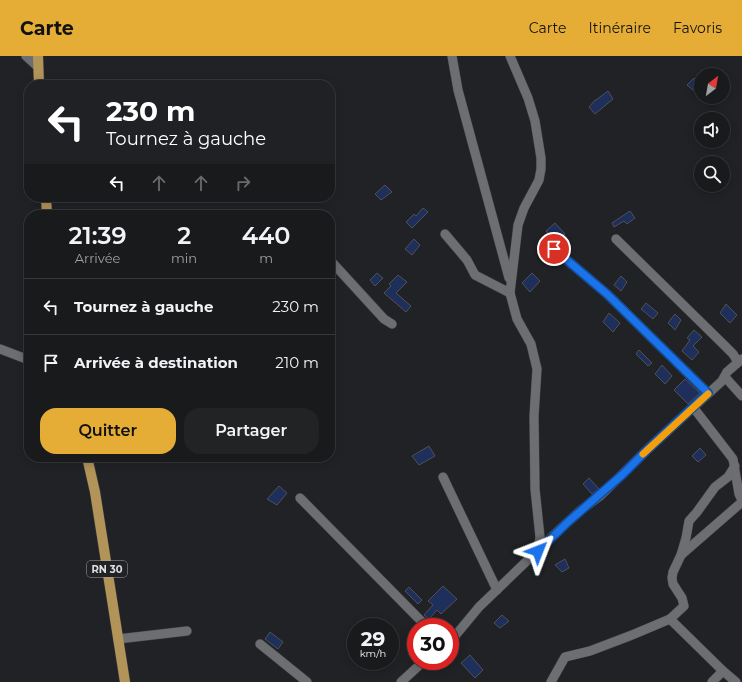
<!DOCTYPE html>
<html lang="fr">
<head>
<meta charset="utf-8">
<style>
	:root { --surface:#191a1c; --page:#222325; --text:#f1f3f6; --muted:#9fa1a3; --line:#37383b; --accent:#e5ad36 }
	body { margin:0; font-family:Montserrat,sans-serif; background:var(--page); color:var(--text); height:100vh; display:flex; flex-direction:column; font-size:15px; white-space:nowrap }
	* { box-sizing:border-box; margin:0 }
	p { font-size:13px; color:var(--muted) }
	.icon { flex:none; width:22px; height:22px; fill:none; stroke:currentColor; stroke-width:2; stroke-linecap:round; stroke-linejoin:round }
	.map { position:relative; flex:1; overflow:hidden }
	.side { position:absolute; left:24px; top:154px; width:311px; height:252px; display:flex; flex-direction:column; background:var(--surface); border-radius:16px; box-shadow:0 2px 10px #0003,0 0 0 1px var(--line) }
	.side>* { flex:none }
	.hud { position:absolute; left:24px; top:24px; width:311px; height:122px; border-radius:16px; box-shadow:0 2px 10px #0003,0 0 0 1px var(--line); background:#202124; color:#fff; overflow:hidden }
	.needle { width:26px; rotate:31deg }
	.fabs { position:absolute; left:694px; top:12px; display:grid; gap:8px }
	.fabs a { display:grid; place-items:center; width:36px; height:36px; border-radius:50%; background:var(--surface); box-shadow:0 2px 10px #0003,0 0 0 1px var(--line); font-size:20px }
	.speed { position:absolute; left:347px; top:562px; display:flex; gap:8px; font-size:20px; font-weight:700; text-align:center }
	.speed>* { display:grid; place-content:center; width:52px; height:52px; border-radius:50%; background:var(--surface); box-shadow:0 2px 10px #0003,0 0 0 1px var(--line); line-height:1 }
	.speed small { font-size:10px; font-weight:400 }
	.speed .limit { border:6px solid #d22; background:#fff; color:#111 }
	.pin { position:absolute; display:grid; place-items:center; width:34px; height:34px; color:#fff; margin:-17px; border:2px solid #fff; border-radius:50%; box-shadow:0 1px 4px #0007 }
	.me { position:absolute; width:44px; margin:-22px; rotate:45deg; stroke-linejoin:round; filter:drop-shadow(0 0 3px #0008) }
	.turn { display:flex; align-items:center; gap:14px; height:84px; padding:0 16px; font-size:18px }
	.turn .icon { width:52px; height:52px; stroke-width:2.5 }
	.turn b { display:block; font-size:28px; line-height:34px }
	.lanes { display:flex; align-items:center; height:38px; padding:0 16px; background:#0003; justify-content:center; gap:20px; direction:ltr }
	.lanes .off { opacity:.35 }
	.eta { display:flex; justify-content:space-evenly; align-items:center; height:68px; text-align:center }
	.eta b { font-size:24px; font-weight:600; line-height:28px }
	.primary-button { display:flex; gap:8px; margin-top:auto; padding:8px 16px }
	.primary-button a { flex:1; height:46px; border-radius:16px; background:var(--accent); color:#111; font-size:16px; font-weight:600; line-height:46px; text-align:center }
	.primary-button a+a { background:var(--page); color:var(--text) }
	ul { padding:0; list-style:none }
	li { display:flex; align-items:center; gap:12px; height:56px; padding:0 16px; border-top:1px solid var(--line) }
	li div { flex:1 }
	li b { display:block; font-size:15px }
	li em { font-style:normal }
	header { display:flex; align-items:center; gap:24px; box-sizing:border-box; height:56px; padding:0 20px; background:var(--accent); color:#111 }
	header strong { font-size:19px }
	nav { display:flex; gap:22px; margin-inline-start:auto; font-size:14px }
	.map>svg:first-child { display:block }
</style>
</head>
<body>
<header>
<strong>Carte</strong>
<nav><a>Carte</a><a>Itinéraire</a><a>Favoris</a></nav>
</header>
<div class="map">
<svg width="742" height="626" viewBox="0 0 742 626">
	<rect width="100%" height="100%" fill="#212226"/>
	<g fill="#1d2f5a" stroke="#505155">
		<polygon points="694,22 701,27 701,34 698,38 687,29"/>
		<polygon points="608,35 613,43 595,58 589,51 595,44 596,44"/>
		<polygon points="385,129 392,136 381,144 375,138"/>
		<polygon points="423,152 428,156 412,172 406,166 414,158 416,160"/>
		<polygon points="630,155 635,162 627,168 624,165 614,171 612,167"/>
		<polygon points="555,167 565,178 557,187 546,175"/>
		<polygon points="414,183 420,189 412,199 405,193"/>
		<polygon points="377,217 383,222 375,230 370,224"/>
		<polygon points="532,217 540,225 530,236 522,227"/>
		<polygon points="398,219 407,226 396,237 411,250 406,256 384,237 391,230 389,228"/>
		<polygon points="621,220 627,226 621,235 614,229"/>
		<polygon points="646,247 658,257 653,263 641,253"/>
		<polygon points="726,248 737,259 730,267 720,257"/>
		<polygon points="609,257 620,267 613,276 603,266"/>
		<polygon points="675,258 681,264 675,274 668,267"/>
		<polygon points="694,274 702,281 693,290 699,296 692,304 682,295 690,284 687,282"/>
		<polygon points="639,294 652,307 648,310 636,298"/>
		<polygon points="662,309 672,320 665,328 655,318"/>
		<polygon points="685,323 700,337 688,348 674,334"/>
		<polygon points="429,390 435,400 419,409 412,400"/>
		<polygon points="700,392 706,399 698,406 692,400"/>
		<polygon points="589,422 599,433 592,438 583,428"/>
		<polygon points="279,430 287,437 277,449 267,443"/>
		<polygon points="565,503 569,512 562,516 555,509"/>
		<polygon points="443,530 457,543 441,558 437,554 429,563 424,559 433,549 428,545"/>
		<polygon points="409,531 422,544 418,548 405,535"/>
		<polygon points="502,559 509,565 500,572 494,567"/>
		<polygon points="270,576 283,586 278,593 265,583"/>
		<polygon points="470,599 483,614 475,622 461,607"/>
	</g>
	<g fill="none" stroke-linecap="round" stroke-linejoin="round">
		<defs>
			<g id="minor">
				<polyline points="26,0 38,11"/>
				<polyline points="452,0 458,34 509,222"/>
				<polyline points="510,0 528,42 535,65 541,102 541,113 539,124 524,152 518,169 510,237 517,263 531,288 537,313 534,360 535,433 540,481 538,495"/>
				<polyline points="445,178 467,204 475,219 510,237"/>
				<polyline points="616,183 721,286 733,298 738,306"/>
				<polyline points="554,193 607,238 708,337"/>
				<polyline points="330,204 384,263 392,268"/>
				<polyline points="0,293 29,304"/>
				<polyline points="725,321 742,340"/>
				<polyline points="693,351 733,403 739,438 742,444"/>
				<polyline points="443,421 497,534"/>
				<polyline points="300,442 427,571"/>
				<polyline points="681,499 742,446"/>
				<polyline points="670,563 723,615 736,626"/>
				<polyline points="118,583 187,575"/>
				<polyline points="450,586 479,551 558,475 581,454 600,440 649,392 722,325 727,316 742,303"/>
				<polyline points="260,588 307,626"/>
				<polyline points="401,626 424,605"/>
				<polyline points="551,626 565,601 590,595 632,579 670,563 684,550 682,542 673,528 672,522 673,516 681,499 686,482 689,465 697,456 715,431 728,421 735,410"/>
				<polyline points="712,626 723,615"/>
			</g>
			<g id="major">
				<polyline points="38,0 39,29"/>
				<polyline points="46,141 47,159"/>
				<polyline points="87,401 95,436 125,626"/>
			</g>
		</defs>
		<use href="#minor" stroke="#3e3f41" stroke-width="10"/>
		<use href="#major" stroke="#3e3f41" stroke-width="11"/>
		<use href="#minor" stroke="#6d6e72" stroke-width="9"/>
		<use href="#major" stroke="#b29459" stroke-width="10"/>
	</g>
	<g fill="none" stroke-linecap="round" stroke-linejoin="round">
		<defs>
			<polyline id="route" points="538,495 569,465 622,419 649,392 708,337 607,238 554,193"/>
		</defs>
		<use href="#route" stroke="#114b97" stroke-width="10"/>
		<use href="#route" stroke="#1a73e8" stroke-width="7"/>
		<polyline stroke="#f59e0b" stroke-width="7" points="643,398 708,338"/>
	</g>
	<g text-anchor="middle" stroke-width="4" stroke-linejoin="round" paint-order="stroke">
		<rect fill="#212226" stroke="#a5a6a9" stroke-width="1" x="87" y="505" width="40" height="16" rx="3"/>
		<g font-size="10" font-weight="bold" fill="#dedfe1">
			<text x="107" y="517">RN 30</text>
		</g>
	</g>
</svg>
<div class="fabs">
<a><svg class="needle" viewBox="-14 -14 28 28"><path d="M0-13l5 13h-10z" fill="#e53935"/><path d="M0 13l5-13h-10z" fill="#9fa1a3"/></svg></a>
<a><svg class="icon" aria-label="sound" viewBox="0 0 24 24"><path d="M4 9h4l5-4v14l-5-4H4zM17 9q2 3 0 6"/></svg></a>
<a><svg class="icon" aria-label="search" viewBox="0 0 24 24"><circle cx="10" cy="10" r="6"/><path d="M15 15l6 6"/></svg></a>
</div>
<div class="speed"><div>29<small>km/h</small></div><div class="limit">30</div></div>
<div class="pin" style="left:554px;top:193px;background:#d93025"><svg class="icon" aria-label="arrive" viewBox="0 0 24 24"><path d="M6 21V4h12l-3 4 3 4H6"/></svg></div>
<svg class="me" style="left:538px;top:495px" viewBox="-20 -20 40 40"><path d="M0-17L14 15 0 8-14 15z" fill="#1a73e8" stroke="#fff" stroke-width="4"/></svg>
<div class="hud">
<div class="turn"><svg class="icon" aria-label="left" viewBox="0 0 24 24"><path d="M17 20v-9H6M10 6l-5 5 5 5"/></svg><div><b>230 m</b>Tournez à gauche</div></div>
<div class="lanes"><svg class="icon" aria-label="left" viewBox="0 0 24 24"><path d="M17 20v-9H6M10 6l-5 5 5 5"/></svg><svg class="icon off" aria-label="ahead" viewBox="0 0 24 24"><path d="M12 20V5M6 11l6-6 6 6"/></svg><svg class="icon off" aria-label="ahead" viewBox="0 0 24 24"><path d="M12 20V5M6 11l6-6 6 6"/></svg><svg class="icon off" aria-label="right" viewBox="0 0 24 24"><path d="M7 20v-9h11M14 6l5 5-5 5"/></svg></div>
</div>
<section class="side">
<div class="eta">
<div><b>21:39</b><p>Arrivée</p></div>
<div><b>2</b><p>min</p></div>
<div><b>440</b><p>m</p></div>
</div>
<ul>
<li><svg class="icon" aria-label="left" viewBox="0 0 24 24"><path d="M17 20v-9H6M10 6l-5 5 5 5"/></svg><div><b>Tournez à gauche</b></div><em>230 m</em></li>
<li><svg class="icon" aria-label="arrive" viewBox="0 0 24 24"><path d="M6 21V4h12l-3 4 3 4H6"/></svg><div><b>Arrivée à destination</b></div><em>210 m</em></li>
</ul>
<div class="primary-button"><a>Quitter</a><a>Partager</a></div>
</section>
</div>
</body>
</html>
